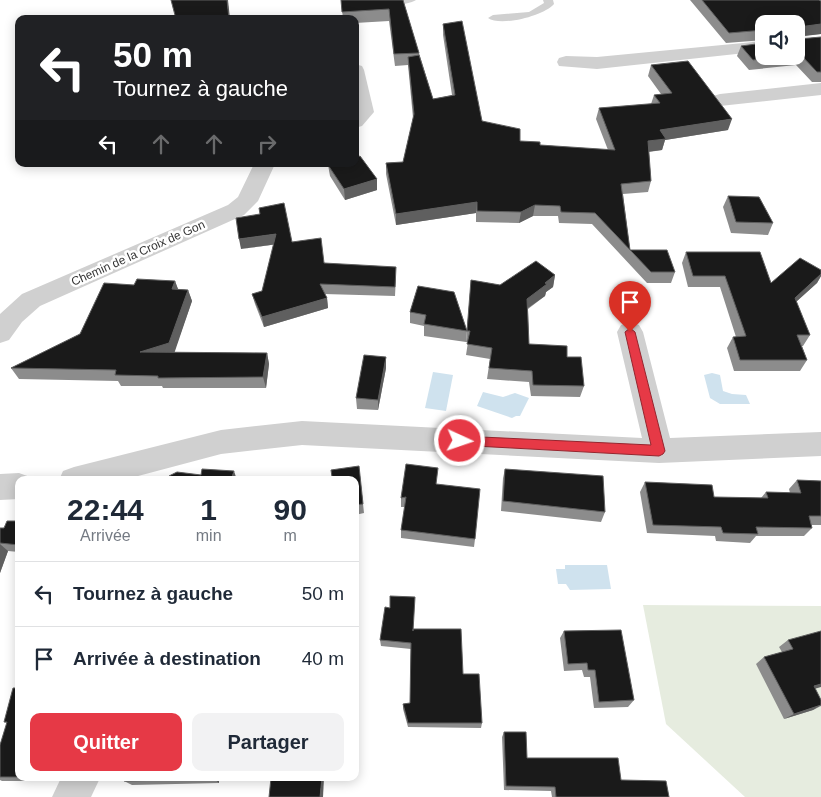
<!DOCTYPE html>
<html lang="fr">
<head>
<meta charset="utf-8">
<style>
	:root { --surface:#fff; --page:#f2f2f3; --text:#1f2937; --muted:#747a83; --line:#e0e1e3; --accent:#e63946 }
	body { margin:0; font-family:Helvetica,sans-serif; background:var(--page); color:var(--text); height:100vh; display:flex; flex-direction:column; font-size:19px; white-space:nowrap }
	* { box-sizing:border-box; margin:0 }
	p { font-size:16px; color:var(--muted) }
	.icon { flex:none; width:28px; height:28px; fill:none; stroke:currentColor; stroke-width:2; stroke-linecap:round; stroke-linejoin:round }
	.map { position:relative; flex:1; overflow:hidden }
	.panel { position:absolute; left:15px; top:476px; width:344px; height:305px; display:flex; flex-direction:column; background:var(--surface); border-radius:10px; box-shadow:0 2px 12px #0003 }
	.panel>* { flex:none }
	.hud { position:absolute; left:15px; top:15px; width:344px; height:152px; border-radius:10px; box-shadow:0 2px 12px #0003; background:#202124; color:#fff; overflow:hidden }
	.fabs { position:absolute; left:755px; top:15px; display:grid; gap:10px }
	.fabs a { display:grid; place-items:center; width:50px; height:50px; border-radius:10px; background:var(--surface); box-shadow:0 2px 12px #0003; font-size:25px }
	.pin { position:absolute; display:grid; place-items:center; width:42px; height:42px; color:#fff; margin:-51px -21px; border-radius:50% 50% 50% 0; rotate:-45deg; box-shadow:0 0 5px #0007 }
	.pin .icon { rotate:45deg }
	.me { position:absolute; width:55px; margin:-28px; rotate:93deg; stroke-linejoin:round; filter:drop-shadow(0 0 4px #0008) }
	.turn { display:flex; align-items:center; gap:18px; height:105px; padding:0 15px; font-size:22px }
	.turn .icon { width:65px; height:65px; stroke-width:2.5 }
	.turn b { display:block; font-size:35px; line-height:42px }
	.lanes { display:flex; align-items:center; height:48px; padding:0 15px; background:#0003; justify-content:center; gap:25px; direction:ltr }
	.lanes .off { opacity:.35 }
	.eta { display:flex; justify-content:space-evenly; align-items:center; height:85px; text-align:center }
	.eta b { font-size:30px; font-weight:700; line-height:35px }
	.action { display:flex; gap:10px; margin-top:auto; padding:10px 15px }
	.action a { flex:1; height:58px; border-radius:10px; background:var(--accent); color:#fff; font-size:20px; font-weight:700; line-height:58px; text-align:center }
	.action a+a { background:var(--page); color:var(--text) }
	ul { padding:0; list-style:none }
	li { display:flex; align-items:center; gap:15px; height:65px; padding:0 15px; border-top:1px solid var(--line) }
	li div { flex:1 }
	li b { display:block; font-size:19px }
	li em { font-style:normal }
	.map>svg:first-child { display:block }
</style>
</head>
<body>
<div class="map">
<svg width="821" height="797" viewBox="0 0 821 797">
	<rect width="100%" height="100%" fill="#fff"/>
	<polygon fill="#e6ecdf" points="643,605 821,606 821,797 745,797 666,724"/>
	<g fill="#cfe2ee">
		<polygon points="433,372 453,375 446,411 425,408"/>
		<polygon points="712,373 720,375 723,391 732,394 746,395 750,404 720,404 710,398 704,375"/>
		<polygon points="483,392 503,397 515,393 529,398 520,416 516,416 512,418 477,406"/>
		<polygon points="565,565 607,565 611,589 570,590 566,584 558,584 556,569 565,569"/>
	</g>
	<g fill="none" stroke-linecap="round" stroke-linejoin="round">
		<g fill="#d0d0d0" fill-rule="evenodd">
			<path d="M380,0H416C409,5 385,7 378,2Z"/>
			<path d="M543,0H553L554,4C544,16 500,27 488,18L493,15L529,12L544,3Z"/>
		</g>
		<g fill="#d0d0d0" fill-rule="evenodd">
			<polygon points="764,41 764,51 597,69 559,66 557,62 559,58 566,56 597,57"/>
			<polygon points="355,64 362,66 364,70 374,112 362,126 355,128"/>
			<polygon points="821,83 821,95 720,106 713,104 710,100 713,96 720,94"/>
			<polygon points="254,164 275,164 258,201 244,215 40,306 22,322 9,340 0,343 0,314 22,294 228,205 238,197"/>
			<polygon points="630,322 639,325 643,332 670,438 821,432 821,456 659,463 302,445 221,454 123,480 59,480 63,471 74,467 221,430 302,421 642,438 617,332 621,325"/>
			<polygon points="19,473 30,477 31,480 19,480 19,499 0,500 0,474"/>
			<polygon points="61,778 100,778 91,797 52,797"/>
		</g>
	</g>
	<g fill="#8c8c8c">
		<polygon points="341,0 403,0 433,99 452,95 443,35 443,24 482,121 520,141 540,145 608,150 596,119 599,108 651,104 654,95 661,94 648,76 651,65 728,130 665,140 662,150 649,152 651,181 648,192 623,194 630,250 675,272 671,283 647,283 592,224 559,223 558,216 533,216 519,223 476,222 476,213 396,225 386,174 386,163 403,162 413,118 408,65 395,66 389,21 355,23 355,19 343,19"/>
		<polygon points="690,0 819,0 821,34 799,36 799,39 821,37 821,82 812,82 796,65 749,70 737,56 741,46 764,56 796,56 796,24 764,24 764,40 726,43"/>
		<polygon points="328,165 377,179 377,190 345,200 330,176"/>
		<polygon points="728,196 773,223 768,235 731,233 723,207"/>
		<polygon points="292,242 325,263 396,276 395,296 324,294 327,298 328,308 264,327 255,304 252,294 262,291 274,244 241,249"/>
		<polygon points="686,252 771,283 821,270 821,276 817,283 796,302 810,335 803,346 802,346 807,360 800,371 734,371 727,348 733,337 736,337 720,287 688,287 682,263"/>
		<polygon points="555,275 553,287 546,292 545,296 528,309 529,344 567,357 584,386 580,397 531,396 529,382 487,379 490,359 466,355 468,342 466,342 471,280 500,285"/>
		<polygon points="175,281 178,289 188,290 192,301 174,352 267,353 269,364 266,388 163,388 162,386 121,386 118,381 19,379 11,368 80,334 134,285"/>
		<polygon points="418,286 467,331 466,342 424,336 424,326 410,323 410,312"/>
		<polygon points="386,357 386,368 378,410 357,409 356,398"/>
		<polygon points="359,466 364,513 355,515 355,480 332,477"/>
		<polygon points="505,469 605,512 601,522 501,511 503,478"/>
		<polygon points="797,480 821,481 821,525 812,525 812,528 804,536 756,536 750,543 716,541 715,536 647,533 640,492 645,482 714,497 761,498 766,492 790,493 789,489"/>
		<polygon points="436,485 475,539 474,547 401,538 401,530 405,507 401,507 401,498"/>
		<polygon points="19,521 19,552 8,551 0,573 0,528 4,528"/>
		<polygon points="413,629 463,674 482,723 481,728 408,727 403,709 403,704 410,703 411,649 381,646 380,640"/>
		<polygon points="564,631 634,700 628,707 594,708 590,677 584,677 582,670 564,671 560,638"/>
		<polygon points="788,640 821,700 821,706 813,710 784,719 756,664 764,657 782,652 779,647"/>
		<polygon points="19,688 19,778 29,778 28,781 2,781 0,780 0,745 7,723 4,722"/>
		<polygon points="504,732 527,758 621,780 669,797 552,797 551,791 504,790 502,737"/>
		<polygon points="125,778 219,778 219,783 132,785 124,781"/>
	</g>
	<g fill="#5f5f5f">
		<polygon points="227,0 228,0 230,19 229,19"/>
		<polygon points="821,24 821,34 796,37 799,27"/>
		<polygon points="732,119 728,130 665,140 662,150 645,152 648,141 660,130"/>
		<polygon points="377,179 377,190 345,200 344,189"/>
		<polygon points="477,202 476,213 396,225 396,214"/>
		<polygon points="535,205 533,216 519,223 521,212"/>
		<polygon points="276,234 278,244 241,249 239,239"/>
		<polygon points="821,274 821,276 817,283 788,309 795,298"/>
		<polygon points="555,275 553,287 546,292 545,296 525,310 527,299 545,283"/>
		<polygon points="175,281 179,292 172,289"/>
		<polygon points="188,290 192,301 174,354 140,352"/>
		<polygon points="327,298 328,308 264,327 262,317"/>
		<polygon points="267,353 269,364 266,388 263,377"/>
		<polygon points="386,357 386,368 378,410 378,400"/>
		<polygon points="234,471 237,480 231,480"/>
		<polygon points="0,544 8,551 0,573"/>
		<polygon points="821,684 821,687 804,692 814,686"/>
		<polygon points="821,705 813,710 784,719 794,714"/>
		<polygon points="19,778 29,778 28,781"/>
		<polygon points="214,778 219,778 219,783 214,779"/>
		<polygon points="322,778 324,778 323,797 320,797"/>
	</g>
	<g fill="#1a1a1a" stroke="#5f5f5f">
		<polygon points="171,0 227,0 229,19 176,19"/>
		<polygon points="341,0 403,0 419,53 394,54 389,9 342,12"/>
		<polygon points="702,0 819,0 821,1 821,24 799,27 799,39 821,37 821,72 817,72 801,55 796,55 796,24 764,24 764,30 729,33"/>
		<polygon points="462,21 482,121 520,129 520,141 540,142 540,145 615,150 599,108 660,103 654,95 672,93 651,65 688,61 732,119 660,130 666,139 648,141 651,181 621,184 630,250 667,250 675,272 651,272 595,213 561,212 560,206 535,205 521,212 477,211 477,202 396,214 386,163 403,162 414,114 408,57 419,55 433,99 455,95 443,24"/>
		<polygon points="764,43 764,56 787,56 753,60 741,46"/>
		<polygon points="360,156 377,179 344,189 328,165 334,164 355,164 355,158"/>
		<polygon points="728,196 759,197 773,223 736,222"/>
		<polygon points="284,203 292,242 321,238 324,263 396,267 395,287 320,284 327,298 262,317 252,294 262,291 276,234 239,239 236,218 260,214 259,208"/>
		<polygon points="686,252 760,252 771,283 800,258 821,270 821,274 795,298 810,335 797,335 807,360 740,360 733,337 746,336 725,276 693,276"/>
		<polygon points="536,261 555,275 545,283 547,284 527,299 529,344 567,346 567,357 581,357 584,386 533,385 532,371 489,368 492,348 467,344 470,331 467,331 471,280 500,285"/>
		<polygon points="137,279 175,281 172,289 188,290 169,343 140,352 267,353 263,377 158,378 158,376 115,375 116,370 11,368 80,334 104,283 134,285"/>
		<polygon points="418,286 454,292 467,331 424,324 426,315 410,312"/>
		<polygon points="364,355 386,357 378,400 356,398"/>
		<polygon points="406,464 438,468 436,484 480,489 475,539 401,530 406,497 401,498"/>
		<polygon points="359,466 363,504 355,505 355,480 311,480 332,477 331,470"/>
		<polygon points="202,469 234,471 231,480 168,480 169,476 177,472 201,475"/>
		<polygon points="505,469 603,476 605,512 503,501"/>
		<polygon points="797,480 821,481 821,516 809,516 812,528 756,527 758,534 723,533 721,527 653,525 645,482 712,485 714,497 768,498 766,492 801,493"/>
		<polygon points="7,521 19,521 19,545 0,543 0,528 4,528"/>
		<polygon points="390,596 415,597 413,631 413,629 461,629 463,674 479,674 482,723 408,723 403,704 410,703 411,643 380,640 385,607 390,608"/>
		<polygon points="621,630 634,700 599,702 595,670 588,670 587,663 568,664 564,631"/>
		<polygon points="821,631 821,684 814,686 821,700 821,705 794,714 764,657 793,649 788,640"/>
		<polygon points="13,688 19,688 19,769 17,777 0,777 0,745 7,722 4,722"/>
		<polygon points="504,732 526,732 527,758 618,758 621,780 666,781 669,797 556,797 555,787 506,786"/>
		<polygon points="125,778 214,778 214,779 124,781"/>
		<polygon points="271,778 322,778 320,797 269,797"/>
	</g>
	<polygon fill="#e63946" stroke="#96252e" points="630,328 635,332 665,451 663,454 659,456 456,445 455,441 456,437 460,436 651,445 625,332"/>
	<g text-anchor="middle" stroke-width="5" stroke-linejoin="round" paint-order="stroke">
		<g font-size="12" fill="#333" stroke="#fff">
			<text transform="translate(138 253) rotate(-24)" y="4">Chemin de la Croix de Gon</text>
		</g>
	</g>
</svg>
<div class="fabs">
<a><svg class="icon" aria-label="sound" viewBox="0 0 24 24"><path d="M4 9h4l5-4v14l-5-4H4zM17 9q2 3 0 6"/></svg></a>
</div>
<div class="pin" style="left:630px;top:332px;background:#d93025"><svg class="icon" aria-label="arrive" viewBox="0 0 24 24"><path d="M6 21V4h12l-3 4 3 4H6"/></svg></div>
<svg class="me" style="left:460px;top:441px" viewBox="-20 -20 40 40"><circle r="17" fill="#e63946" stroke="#fff" stroke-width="3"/><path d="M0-11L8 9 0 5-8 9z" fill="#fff"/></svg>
<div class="hud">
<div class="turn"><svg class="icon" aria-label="left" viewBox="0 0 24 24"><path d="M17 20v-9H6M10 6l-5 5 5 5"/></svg><div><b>50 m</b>Tournez à gauche</div></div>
<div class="lanes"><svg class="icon" aria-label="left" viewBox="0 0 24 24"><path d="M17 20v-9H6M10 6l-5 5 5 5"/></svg><svg class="icon off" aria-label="ahead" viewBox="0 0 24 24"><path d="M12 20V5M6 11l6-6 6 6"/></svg><svg class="icon off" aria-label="ahead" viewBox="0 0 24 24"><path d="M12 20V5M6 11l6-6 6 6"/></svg><svg class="icon off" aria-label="right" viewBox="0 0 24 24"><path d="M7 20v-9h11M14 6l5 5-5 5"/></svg></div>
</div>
<section class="panel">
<div class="eta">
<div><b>22:44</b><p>Arrivée</p></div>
<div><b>1</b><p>min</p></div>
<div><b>90</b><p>m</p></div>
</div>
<ul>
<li><svg class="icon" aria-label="left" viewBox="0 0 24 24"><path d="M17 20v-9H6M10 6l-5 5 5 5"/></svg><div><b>Tournez à gauche</b></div><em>50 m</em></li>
<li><svg class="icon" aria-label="arrive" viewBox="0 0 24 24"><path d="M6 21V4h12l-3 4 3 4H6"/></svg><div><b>Arrivée à destination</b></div><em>40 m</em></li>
</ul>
<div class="action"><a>Quitter</a><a>Partager</a></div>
</section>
</div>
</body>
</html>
